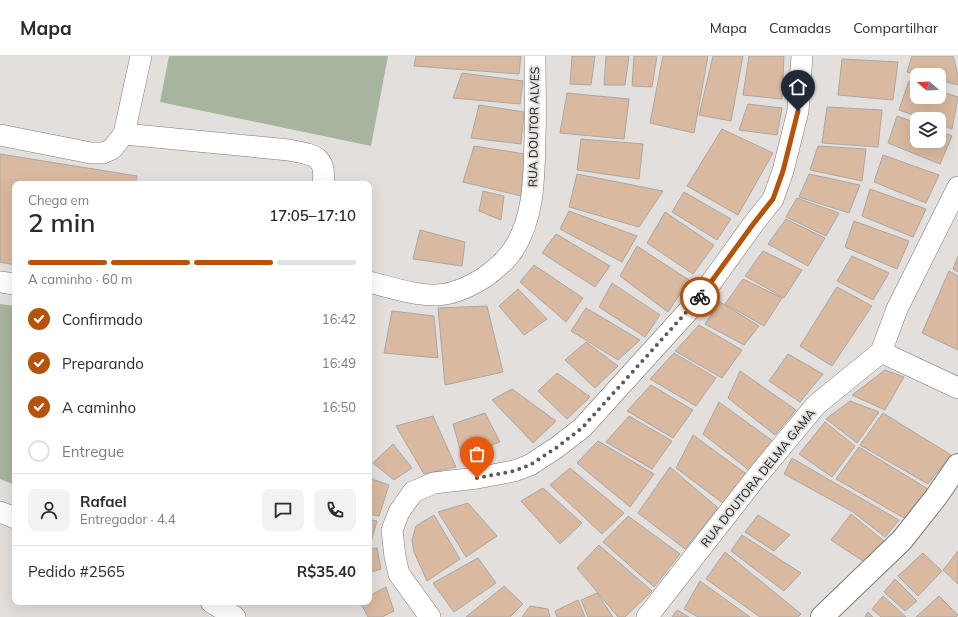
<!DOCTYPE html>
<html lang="pt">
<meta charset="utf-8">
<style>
body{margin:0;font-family:Mulish,sans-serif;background:#f2f2f3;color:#2b2b33;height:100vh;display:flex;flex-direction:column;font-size:15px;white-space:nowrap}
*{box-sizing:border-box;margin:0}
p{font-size:13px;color:#7c7c81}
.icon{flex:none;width:22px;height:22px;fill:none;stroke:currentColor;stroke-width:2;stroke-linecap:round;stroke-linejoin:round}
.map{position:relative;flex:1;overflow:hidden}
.details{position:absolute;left:12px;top:125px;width:360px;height:424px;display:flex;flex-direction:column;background:#fff;border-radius:8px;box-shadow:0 4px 16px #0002}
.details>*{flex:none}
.needle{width:26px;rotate:289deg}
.buttons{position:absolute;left:910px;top:12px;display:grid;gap:8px}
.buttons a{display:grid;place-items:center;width:36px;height:36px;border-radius:8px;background:#fff;box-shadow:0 4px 16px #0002;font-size:20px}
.pin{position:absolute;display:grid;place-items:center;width:34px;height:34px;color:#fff;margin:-41px -17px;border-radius:50% 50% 50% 0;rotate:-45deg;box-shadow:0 0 4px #0007}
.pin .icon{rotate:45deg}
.courier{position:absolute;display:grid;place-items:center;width:40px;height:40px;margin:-20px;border:3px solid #b45309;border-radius:50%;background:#fff;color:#222;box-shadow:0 1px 5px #0007}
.head em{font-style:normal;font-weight:600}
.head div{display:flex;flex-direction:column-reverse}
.head{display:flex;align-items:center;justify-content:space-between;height:68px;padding:0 16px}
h1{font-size:26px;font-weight:600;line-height:30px}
.bar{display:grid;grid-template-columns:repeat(4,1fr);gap:6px 4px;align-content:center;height:48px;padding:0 16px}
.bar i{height:5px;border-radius:3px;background:#e1e1e2}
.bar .active{background:#b45309}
.bar p{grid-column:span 4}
.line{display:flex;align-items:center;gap:10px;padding:0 16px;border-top:1px solid #e1e1e2}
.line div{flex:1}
.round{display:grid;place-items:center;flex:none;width:42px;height:42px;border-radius:8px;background:#f2f2f3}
ol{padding:0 16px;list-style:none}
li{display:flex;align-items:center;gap:12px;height:44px}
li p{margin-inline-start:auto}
li .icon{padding:4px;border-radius:50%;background:#b45309;color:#fff;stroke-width:4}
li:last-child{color:#7c7c81}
li i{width:22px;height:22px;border:2px solid #e1e1e2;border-radius:50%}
header{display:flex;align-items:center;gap:24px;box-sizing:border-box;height:56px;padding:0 20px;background:#fff;border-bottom:1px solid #e1e1e2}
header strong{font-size:19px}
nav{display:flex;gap:22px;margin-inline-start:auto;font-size:14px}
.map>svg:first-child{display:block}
</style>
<header>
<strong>Mapa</strong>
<nav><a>Mapa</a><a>Camadas</a><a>Compartilhar</a></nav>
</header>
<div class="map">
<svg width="958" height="561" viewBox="0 0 958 561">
<rect width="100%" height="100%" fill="#e3dfdc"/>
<path fill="#a7b59f" d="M169,0H388L371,90L160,46Z
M0,248L15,250V429L0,423Z"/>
<path fill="#d9b99f" stroke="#aba7a4" d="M416,0H521L519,18L414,10Z
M572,0H595L591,29L570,28Z
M606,0H629L625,29H604Z
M634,0H657L652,31L632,30Z
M663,0H708L694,77L650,67Z
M713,0H743L731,65L699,59Z
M749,0H784L782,43L743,39Z
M912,0H953L958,19V29L939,24V19H919L907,16Z
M842,3L898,6L893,44L838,39Z
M462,17L523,25L520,48L453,42Z
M909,25L917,27V41H939V35L958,41L952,73L939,68V63H925L899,54Z
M567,37L629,43L624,83L560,77Z
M748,48L782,52L777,79L739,74Z
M479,49L524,56L521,88L471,82Z
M827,51L882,54L878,91L822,87Z
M897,60L917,67V85H939V75L952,80L940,108L888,87Z
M722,73L773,97L738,159L687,130Z
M581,83L643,88L639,123L577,114Z
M474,90L525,98L521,140L463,126Z
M818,90L866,93L862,125L810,114Z
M0,98L137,120L135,128H15V209L0,206Z
M883,99L939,119L926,147L874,126Z
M577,118L663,135L639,171L569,151Z
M809,118L860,129L849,157L799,141Z
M870,133L926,153L913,181L862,160Z
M483,135L504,140L501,164L479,155Z
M684,136L731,163L717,184L672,156Z
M797,142L839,157L826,180L786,161Z
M569,155L637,180L622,206L560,173Z
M665,156L714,189L693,218L647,187Z
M786,163L825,182L808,210L768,188Z
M854,165L909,185L897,213L845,191Z
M420,174L465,186L462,210L413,203Z
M556,178L610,210L595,231L542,197Z
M637,190L689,224L668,256L620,220Z
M763,195L802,214L784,242L745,220Z
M852,200L889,217L873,244L837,225Z
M958,200V216L953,213Z
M534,209L583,242L566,266L520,226Z
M949,215L958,220V294L922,277Z
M743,223L782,242L764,270L725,248Z
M612,227L660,259L645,281L599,251Z
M837,231L872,250L832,310L800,290Z
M518,233L547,263L524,279L499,250Z
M720,246L759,270L744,289L705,268Z
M487,250L503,316L445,329L438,252Z
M586,252L640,284L618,304L571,275Z
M392,255L434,260L438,302L384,297Z
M699,269L742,294L722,322L675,295Z
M586,286L618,310L595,332L565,304Z
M674,297L716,322L696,350L650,323Z
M788,298L823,318L800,346L769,325Z
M885,314L904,321L885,354L852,339Z
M740,315L796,354L775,379L728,342Z
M557,317L590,341L567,363L538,335Z
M651,329L693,354L673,382L627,355Z
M512,333L556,365L533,387L492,344Z
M850,345L879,356L857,387L826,363Z
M719,346L774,386L750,415L703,378Z
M485,357L500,386L462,400L453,368Z
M883,357L951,399L928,428L860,389Z
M433,360L456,411L424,418L396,370Z
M629,360L672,385L652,413L606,386Z
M825,366L855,390L832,421L799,398Z
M693,379L748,419L724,448L676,412Z
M598,385L654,418L630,451L577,407Z
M393,388L412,412L394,424L373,407Z
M859,391L928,433L904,462L836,423Z
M792,402L833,426L899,464L885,481L853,456L784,418Z
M670,411L718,452L685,493L638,457Z
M570,412L624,457L602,478L550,429Z
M369,422L389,429L379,460L369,458Z
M543,432L582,467L560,488L521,445Z
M468,447L497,480L466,501L438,456Z
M851,458L884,485L866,507L831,484Z
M434,459L460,503L427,525L414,496L412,484L416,470Z
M758,459L790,479L774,495L745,476Z
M628,460L680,498L654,531L603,486Z
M369,463L377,465L371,486H369Z
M742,479L801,517L784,535L731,495Z
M599,489L652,535L625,561H618L577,512Z
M377,492L381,513L369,517V493Z
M958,495V528L943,514Z
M725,496L801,558L798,561H760L706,523Z
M923,497L942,515L918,540L898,520Z
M478,502L496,527L454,556L433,527Z
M895,523L917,545L905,555L884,536Z
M700,525L750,561H698L684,553Z
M504,530L523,548L510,561H466Z
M386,531L394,555L382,561H368L360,546H369V540Z
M597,537L613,561H588L581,544Z
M883,540L906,561H881L872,553Z
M939,540L958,559L956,561H916Z
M578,544L585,561H557L555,555Z
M530,550L548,553L550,561H522Z
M677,554L689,561H672Z
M868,556L873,561H865Z"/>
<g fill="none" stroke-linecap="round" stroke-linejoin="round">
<defs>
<path id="minor" d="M124,78L289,94C312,99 327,98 323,128
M0,79L91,97H103L112,93L124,78L141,0
M0,226L15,228
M369,226C390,231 416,240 437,239C455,238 471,230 485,221C496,213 506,205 513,194C535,161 534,119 535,82C536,55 535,27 535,0
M881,296L958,332
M0,456L15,462
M211,546L235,561
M430,561L399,518L395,501L392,474L399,456L413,436L434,427L477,422L514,415L530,409L556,392L582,372L700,242L754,167L773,143L783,115L798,55L802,0
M647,561L758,419L816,349L881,296L897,253L958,131"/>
<path id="tertiary" d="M822,561L902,484L936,441L958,409"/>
</defs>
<use href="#minor" stroke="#7d7976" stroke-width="22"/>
<use href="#tertiary" stroke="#7d7976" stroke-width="24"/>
<use href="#minor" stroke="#fff" stroke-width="21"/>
<use href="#tertiary" stroke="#fff" stroke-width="22"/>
</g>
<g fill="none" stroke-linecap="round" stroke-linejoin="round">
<path stroke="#5e5b59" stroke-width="4" stroke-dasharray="0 7.2" d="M477,422L514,415L530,409L556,392L582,372L700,241"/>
<path stroke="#b45309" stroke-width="5" d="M700,241L754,167L773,143L783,115L798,55"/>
</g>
<g text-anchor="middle" stroke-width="4" stroke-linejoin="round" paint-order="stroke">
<g font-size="12" fill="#161413" stroke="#e3dfdc">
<text transform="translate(534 71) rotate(-89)" y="4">RUA DOUTOR ALVES</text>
<text transform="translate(758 422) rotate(-51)" y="4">RUA DOUTORA DELMA GAMA</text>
</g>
</g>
</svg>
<div class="buttons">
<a><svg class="needle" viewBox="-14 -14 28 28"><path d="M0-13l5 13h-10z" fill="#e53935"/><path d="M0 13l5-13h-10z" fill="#7c7c81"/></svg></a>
<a><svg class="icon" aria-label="layers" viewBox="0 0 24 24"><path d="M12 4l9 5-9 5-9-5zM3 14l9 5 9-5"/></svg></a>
</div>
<div class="pin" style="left:477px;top:422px;background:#ea580c"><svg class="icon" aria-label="bag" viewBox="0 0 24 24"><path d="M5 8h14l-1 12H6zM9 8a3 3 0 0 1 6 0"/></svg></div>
<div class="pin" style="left:798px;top:55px;background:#1f2937"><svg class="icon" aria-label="home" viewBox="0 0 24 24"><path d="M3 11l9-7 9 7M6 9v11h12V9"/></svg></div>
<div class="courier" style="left:700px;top:241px"><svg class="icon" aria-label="bike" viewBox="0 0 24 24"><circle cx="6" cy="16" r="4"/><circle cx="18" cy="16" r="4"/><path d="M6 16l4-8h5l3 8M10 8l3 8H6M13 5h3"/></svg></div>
<section class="details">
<div class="head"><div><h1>2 min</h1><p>Chega em</p></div><em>17:05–17:10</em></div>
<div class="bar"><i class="active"></i><i class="active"></i><i class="active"></i><i></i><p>A caminho · 60 m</p></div>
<ol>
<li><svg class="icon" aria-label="check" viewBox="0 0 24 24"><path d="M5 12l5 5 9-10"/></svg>Confirmado<p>16:42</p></li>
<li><svg class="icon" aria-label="check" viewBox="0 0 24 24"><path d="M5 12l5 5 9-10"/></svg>Preparando<p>16:49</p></li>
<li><svg class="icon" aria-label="check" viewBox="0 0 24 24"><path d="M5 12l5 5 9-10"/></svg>A caminho<p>16:50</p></li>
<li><i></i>Entregue</li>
</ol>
<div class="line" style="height:72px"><a class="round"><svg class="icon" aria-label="person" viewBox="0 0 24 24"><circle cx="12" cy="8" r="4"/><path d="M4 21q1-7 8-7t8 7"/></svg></a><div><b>Rafael</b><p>Entregador · 4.4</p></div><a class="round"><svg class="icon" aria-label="chat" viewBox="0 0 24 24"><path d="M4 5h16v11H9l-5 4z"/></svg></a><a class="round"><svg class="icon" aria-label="phone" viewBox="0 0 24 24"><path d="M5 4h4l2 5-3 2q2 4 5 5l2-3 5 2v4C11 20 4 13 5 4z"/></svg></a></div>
<div class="line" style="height:52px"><div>Pedido #2565</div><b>R$35.40</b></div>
</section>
</div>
